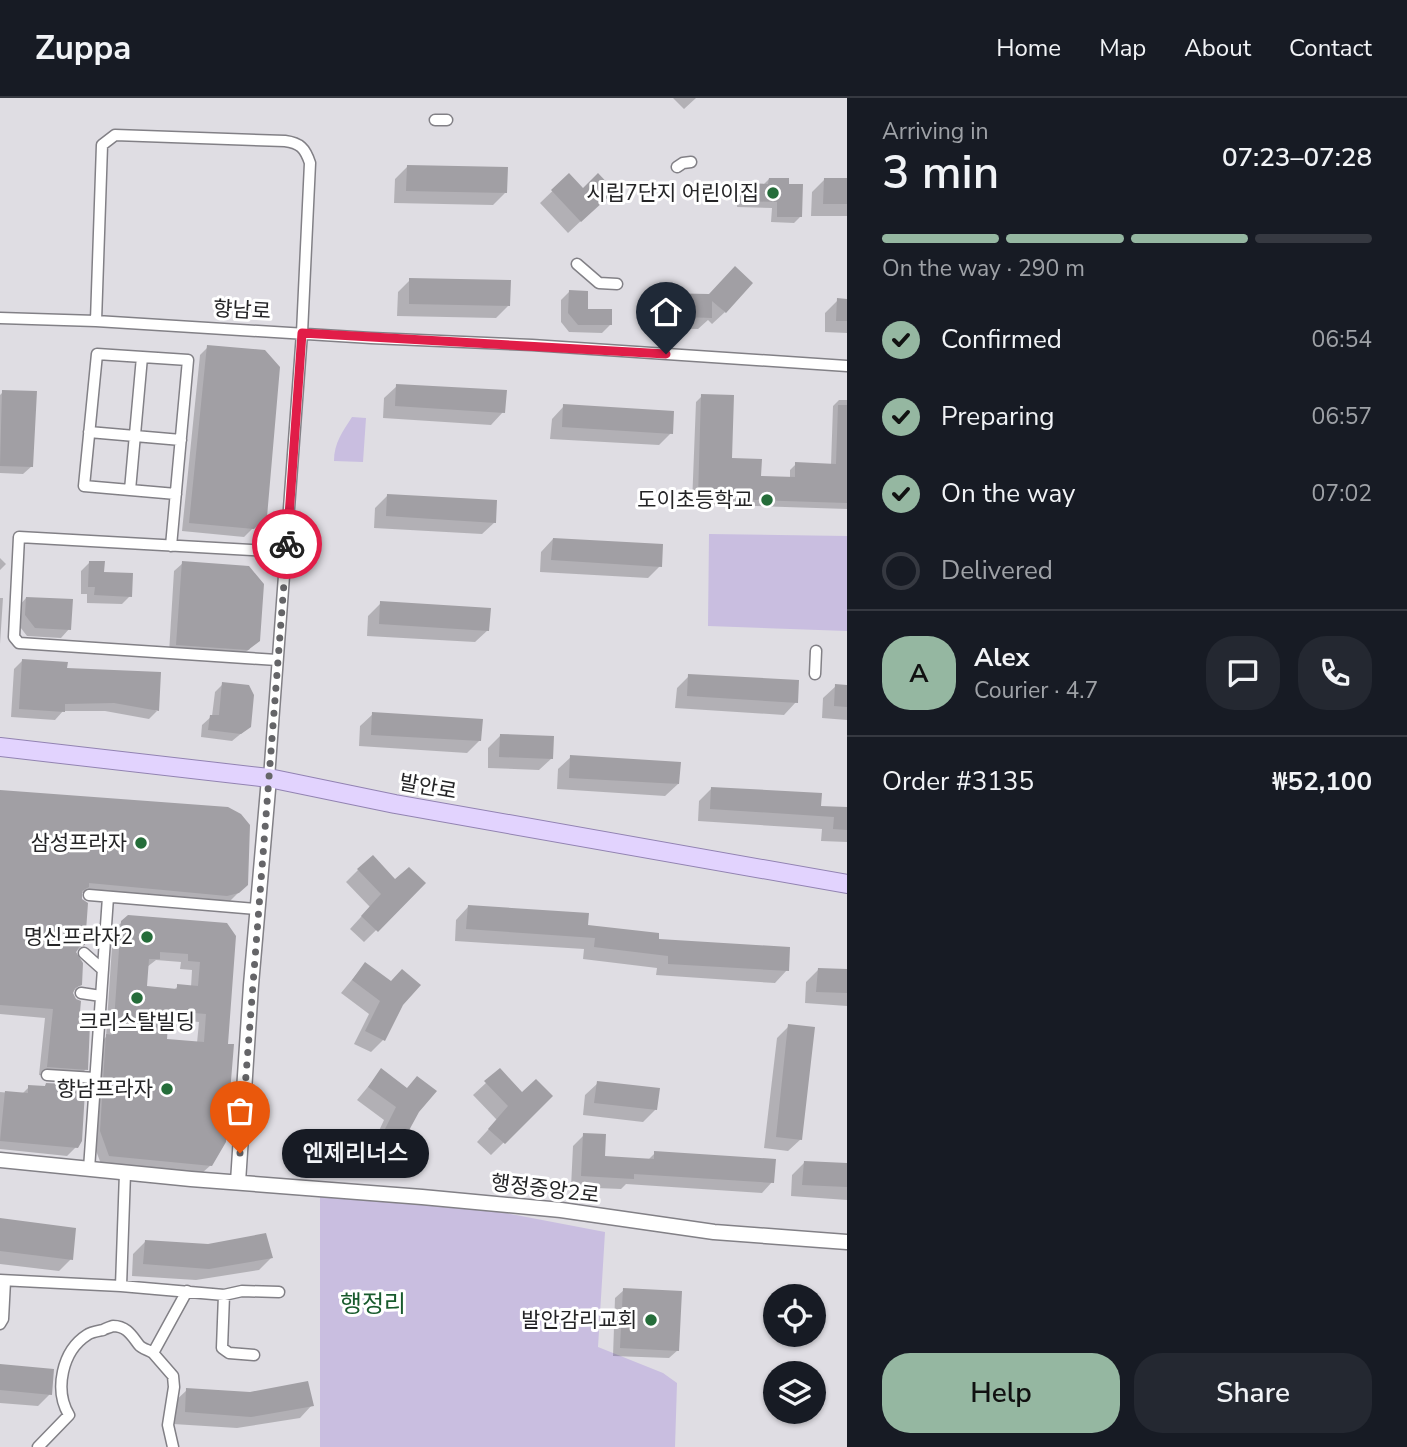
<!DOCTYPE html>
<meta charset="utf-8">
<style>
body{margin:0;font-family:"Nunito Sans","Noto Sans KR",sans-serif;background:#242831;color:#f1f3f6;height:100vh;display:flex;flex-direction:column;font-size:26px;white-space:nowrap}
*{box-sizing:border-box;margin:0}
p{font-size:23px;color:#9ea1a6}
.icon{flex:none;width:38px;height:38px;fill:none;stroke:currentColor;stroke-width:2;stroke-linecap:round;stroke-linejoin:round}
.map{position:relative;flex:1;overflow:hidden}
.drawer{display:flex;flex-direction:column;background:#171b24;width:560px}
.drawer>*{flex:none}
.tools{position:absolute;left:763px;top:1186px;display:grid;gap:14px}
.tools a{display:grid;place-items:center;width:63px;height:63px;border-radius:50%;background:#171b24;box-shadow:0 2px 5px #0004;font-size:35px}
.pin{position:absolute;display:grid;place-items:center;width:60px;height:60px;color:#fff;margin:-72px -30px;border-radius:50% 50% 50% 0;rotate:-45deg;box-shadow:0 0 7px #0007}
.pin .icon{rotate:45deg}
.courier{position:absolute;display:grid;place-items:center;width:70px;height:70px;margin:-35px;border:5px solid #e11d48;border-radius:50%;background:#fff;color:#222;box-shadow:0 2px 9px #0007}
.bubble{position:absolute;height:49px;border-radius:24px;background:#171b24;box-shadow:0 2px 5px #0004;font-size:23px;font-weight:600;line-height:49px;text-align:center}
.head em{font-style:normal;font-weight:600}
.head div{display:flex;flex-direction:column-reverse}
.head{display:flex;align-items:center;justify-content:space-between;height:119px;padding:0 35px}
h1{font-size:46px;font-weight:600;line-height:52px}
.bar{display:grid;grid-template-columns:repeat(4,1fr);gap:10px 7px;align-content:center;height:84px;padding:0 35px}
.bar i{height:9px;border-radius:5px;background:#363941}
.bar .active{background:#95b7a1}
.bar p{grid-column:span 4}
.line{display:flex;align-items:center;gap:18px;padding:0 35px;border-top:2px solid #363941}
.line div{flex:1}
.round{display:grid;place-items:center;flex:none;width:74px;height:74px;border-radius:28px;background:#242831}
ol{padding:0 35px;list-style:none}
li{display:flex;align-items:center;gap:21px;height:77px}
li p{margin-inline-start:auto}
li .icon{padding:7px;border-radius:50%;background:#95b7a1;color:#111;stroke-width:4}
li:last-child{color:#9ea1a6}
li i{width:38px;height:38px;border:4px solid #363941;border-radius:50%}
.action{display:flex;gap:14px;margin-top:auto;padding:14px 35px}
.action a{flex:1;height:80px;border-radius:28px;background:#95b7a1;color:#111;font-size:28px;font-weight:600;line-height:80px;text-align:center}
.action a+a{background:#242831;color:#f1f3f6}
header{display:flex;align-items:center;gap:42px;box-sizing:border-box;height:98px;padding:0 35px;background:#171b24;border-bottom:2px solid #363941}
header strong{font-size:33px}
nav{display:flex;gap:38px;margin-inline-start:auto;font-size:24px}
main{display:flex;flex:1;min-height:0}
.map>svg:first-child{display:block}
</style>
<header>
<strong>Zuppa</strong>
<nav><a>Home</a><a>Map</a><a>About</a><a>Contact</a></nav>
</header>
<main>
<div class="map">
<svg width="847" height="1349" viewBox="0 0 847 1349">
<rect width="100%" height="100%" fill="#dfdde3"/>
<path fill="#c9bee0" d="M352,319L366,320L363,364L334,363C334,345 343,333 352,319Z
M709,436L847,438V533L708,528Z
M320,1091L422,1099L605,1134L598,1249L663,1275L677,1285L675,1349H320Z"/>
<path fill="#0003" fill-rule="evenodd" d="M673,0H696L684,11Z
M407,69L505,95L493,107L394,105L395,81Z
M569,77L583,92L600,105L568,135L540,105Z
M769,81L787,87L800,119L794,125L771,124L772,110L737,109L738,92L744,86L763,87Z
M825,81L847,82V118H811L812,94Z
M410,182L508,208L496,220L397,218L398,194Z
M569,194L586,212L610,227L602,235L569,234L561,224V202Z
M657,197L709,198L725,214L712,226L708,222L698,231L644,230V209Z
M838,202L847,203V235L825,234V215Z
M208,249L256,427L244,439L182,433L200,257Z
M397,288L503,314L491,327L383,320L384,300Z
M3,294L32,368L23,376L0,375V297Z
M702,298L730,362L759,380L790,381V372L796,366L831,367L833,308L839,302H847V411L692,406L696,304Z
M564,308L671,335L659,347L550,341L552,321Z
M388,397L495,424L482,436L374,430L375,410Z
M553,441L660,468L648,480L540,474L541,454Z
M0,460L6,466L0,472Z
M90,464L130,498L122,506L87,505V496H81V473Z
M183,465L250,551L238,559L169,555L174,473Z
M0,500H3L0,546Z
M26,500L69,531L61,540L27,538L17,525L18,509Z
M381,505L488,532L475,544L367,538L368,518Z
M22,563L66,571L157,613L149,621L105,613H63L55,622L11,619L14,571Z
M689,578L796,604L784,617L675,610L677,590Z
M223,586L249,629L232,643L201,639L202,627L212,618L215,594Z
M836,588H847V622L822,620L823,600Z
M373,616L480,642L467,655L359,648L360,628Z
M501,637L552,660L539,672L488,670V650Z
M571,659L678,686L665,698L557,691L558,671Z
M712,690L819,709L847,711V744L821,743L822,731L698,723L699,703Z
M0,693L246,787L229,804L217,806L80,795L83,846L75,855L80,886L72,895L86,971L77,980L39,977L45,920L0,916Z
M358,772L395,784L424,785L364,844L350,831L370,809L346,784Z
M468,809L586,828L787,872L775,885L656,877L657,870L583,861L584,851L455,843L456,822Z
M122,824L226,826V947L211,1067L202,1075L101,1066L92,1042L99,946L106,939L113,833ZM156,862L181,864L180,871L192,872L191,889L178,888L174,892L145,890L147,869ZM166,921L199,924L197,945L165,942Z
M365,866L402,906L383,942L371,954L354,946L369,916L341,895Z
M819,871L847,873V908L805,905L806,884Z
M789,928L801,1041L788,1053L764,1050L777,940Z
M500,972L522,996L551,998L491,1057L477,1044L497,1022L473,997Z
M381,973L417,1013L399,1048L387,1060L370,1052L384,1022L357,1002Z
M598,985L656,1011L643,1024L583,1017L585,997Z
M46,987L76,1049L67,1058L0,1051V994L22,996L29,989L43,990Z
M584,1037L603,1060L648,1062L655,1055L772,1084L762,1095L626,1086L621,1091L571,1089L573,1048Z
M805,1064L847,1067V1102L791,1098L792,1077Z
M0,1122L71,1161L59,1173L0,1166Z
M145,1144L271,1160L259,1172L196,1182L132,1178L133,1156Z
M624,1192L678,1252L669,1260L613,1258L615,1200Z
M0,1268L50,1296L38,1308L0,1305Z
M187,1292L312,1307L300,1320L237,1330L173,1326L174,1304Z"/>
<path fill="#a19fa4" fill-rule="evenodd" d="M407,67L508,69L507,95L406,93Z
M569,75L583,90L598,75L615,93L581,124L551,92Z
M769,80H789V86H803L802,119H777V104L742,103L743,85L768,86Z
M824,80H847V106H823Z
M735,168L753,185L726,215L712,203V220L656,218V195L709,196Z
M409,180L511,182L510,208L409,206Z
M569,192L588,193V211H612V227H578L568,215Z
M837,200L847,201V223H836Z
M207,247L265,252L280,269L267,419L254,431L189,425Z
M396,286L507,292L505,315L395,308Z
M2,292L37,293L33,369L0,368Z
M701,296L734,297L732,360L762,361L761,378L795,379V364L836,366L838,307H847V405L698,400Z
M563,306L674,313L673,336L562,329Z
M387,396L497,402L496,425L386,418Z
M553,440L663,446L662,469L551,462Z
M89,463H105L104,474L133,475L132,499L94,497L95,489H88Z
M182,463L249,468L264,486L260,543L248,552L176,547Z
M26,499L73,501L71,532L35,530L25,517Z
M380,503L491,510L489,533L379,526Z
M22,561L68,564L67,570L161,574L159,613L114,605L65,606V614L19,611Z
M688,576L799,582L798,605L687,598Z
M222,584L249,587L254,597L251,629L241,636L208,632L210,617H219Z
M835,586L847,587V609L834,608Z
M372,614L483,621L481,643L371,637Z
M500,636L554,638L553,661L499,659Z
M570,657L681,664L679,686L569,680Z
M711,689L822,695L821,708L847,709V732L833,731L834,719L710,711Z
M0,692L228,709L241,716L250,727L248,787L239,795L227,798L89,785V789L82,793V801L88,805L85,847L79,849L76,854L83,865L82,887L75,890L73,895L76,901L81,903L79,925L90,926L88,972L47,969L53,911L0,907Z
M373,757L395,781L409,769L426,785L378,834L361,818L381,796L357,771Z
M468,807L589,815L588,827L659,835V841L790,849L789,873L668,866V858L594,849L595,840L466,831Z
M128,817L227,825L236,838L228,946H234L226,1044L212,1068L109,1058L100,1033L106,936L113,937L121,823ZM160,854L188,856V863L200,864L198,888L177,886V891L147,888L149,861H160ZM169,913L206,916L204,944L167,941Z
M365,864L391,883L402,871L421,887L403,907L385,943L365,933L380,903L352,882Z
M818,870L847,871V895L816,894Z
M788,926L815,929L802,1042L776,1039Z
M381,970L407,990L417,978L437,993L419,1014L400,1049L381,1039L396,1009L368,989Z
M500,970L522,994L536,981L553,998L505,1046L488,1031L508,1008L484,983Z
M597,983L660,990L657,1012L594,1005Z
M46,985L87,987L86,997L85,993L82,1043L78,1050L0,1043L5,993L28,995V987L45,988Z
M583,1035L606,1036L605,1058L654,1061V1053L776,1061L774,1085L634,1076V1081L581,1078Z
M804,1063L847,1065V1089L802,1087Z
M0,1120L76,1130L73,1162L0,1153Z
M266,1135L273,1160L209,1171L143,1166L145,1142L208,1146Z
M623,1190L682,1193L679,1253L620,1250Z
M0,1266L54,1271L52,1297L0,1292Z
M308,1283L314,1308L251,1319L185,1314L186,1290L250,1294Z"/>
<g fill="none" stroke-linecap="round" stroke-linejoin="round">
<defs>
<path id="minor" d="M435,22H447
M677,69L683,65L691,64
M577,166L599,185L617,186
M0,220L96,223L371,240L532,247L847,268
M96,223L102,47L115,37L285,43C300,45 305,50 310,65L302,235L269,680
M89,334L181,342
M130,392L142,259
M171,448C177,386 182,324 188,262L97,256L84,388L176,396
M277,562L19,545L14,539L19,439L286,454
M815,576L816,553
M89,797L257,811
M84,855L103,872
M81,895L101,898
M47,977L95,980
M89,1071L108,799
M0,1182L121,1188L125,1075
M121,1188L224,1197L242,1193L279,1194
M224,1197L222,1250L229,1255L254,1257
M0,1226L3,1221L5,1183
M38,1349L69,1317C54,1292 62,1253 87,1237C91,1234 98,1233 103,1232C104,1231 113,1228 113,1228C127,1228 132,1238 139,1247C142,1251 149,1252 153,1255
M173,1349L168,1327L174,1289L173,1278L153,1255L187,1193"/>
<path id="tertiary" d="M0,1062L191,1081L422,1099L561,1112L714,1134L847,1144
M238,1084L251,887L269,680"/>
<path id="primary" d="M0,649L269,680L395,706L847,786"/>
</defs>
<use href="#minor" stroke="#828086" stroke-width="13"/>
<use href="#tertiary" stroke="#828086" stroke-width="17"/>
<use href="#primary" stroke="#9283b2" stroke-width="20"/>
<use href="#minor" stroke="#fff" stroke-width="10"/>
<use href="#tertiary" stroke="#fff" stroke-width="14"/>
<use href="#primary" stroke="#e2d3fe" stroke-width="18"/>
</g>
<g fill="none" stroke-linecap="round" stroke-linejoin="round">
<path stroke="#656568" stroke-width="7" stroke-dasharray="0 12.6" d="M240,1055L287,446"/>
<path stroke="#e11d48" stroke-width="9" d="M287,446L302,235L666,256"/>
</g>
<g fill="#256d3a" stroke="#fff" stroke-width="2.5">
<circle cx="773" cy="95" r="7"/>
<circle cx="767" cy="402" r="7"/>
<circle cx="141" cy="745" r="7"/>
<circle cx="147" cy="839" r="7"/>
<circle cx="137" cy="900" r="7"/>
<circle cx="167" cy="991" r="7"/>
<circle cx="651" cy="1222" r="7"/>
</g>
<g text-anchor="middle" stroke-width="6" stroke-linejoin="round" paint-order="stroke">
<g font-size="21" fill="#242426" stroke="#fff" text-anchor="end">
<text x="759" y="102">시립7단지 어린이집</text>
<text x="753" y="409">도이초등학교</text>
<text x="127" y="752">삼성프라자</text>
<text x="133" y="846">명신프라자2</text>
<text x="137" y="931" text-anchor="middle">크리스탈빌딩</text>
<text x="153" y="998">향남프라자</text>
<text x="637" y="1229">발안감리교회</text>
</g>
<g font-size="21" fill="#242426" stroke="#fff">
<text transform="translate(242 212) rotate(3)" y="7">향남로</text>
<text transform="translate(428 689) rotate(10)" y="7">발안로</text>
<text transform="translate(545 1091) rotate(7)" y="7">행정중앙2로</text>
</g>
<g font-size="24" fill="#185b2d" stroke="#fff">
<text x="373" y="1214">행정리</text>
</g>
</g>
</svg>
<div class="tools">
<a><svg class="icon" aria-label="locate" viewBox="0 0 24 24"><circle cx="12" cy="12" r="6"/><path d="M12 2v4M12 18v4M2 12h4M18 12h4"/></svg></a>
<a><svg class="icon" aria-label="layers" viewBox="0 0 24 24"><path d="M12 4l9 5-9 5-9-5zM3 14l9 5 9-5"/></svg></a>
</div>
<div class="pin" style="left:240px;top:1055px;background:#ea580c"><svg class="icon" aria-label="bag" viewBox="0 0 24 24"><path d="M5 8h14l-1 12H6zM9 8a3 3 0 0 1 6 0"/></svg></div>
<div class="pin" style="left:666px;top:256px;background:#1f2937"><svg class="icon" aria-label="home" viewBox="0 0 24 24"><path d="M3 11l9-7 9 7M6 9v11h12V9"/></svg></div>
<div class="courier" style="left:287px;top:446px"><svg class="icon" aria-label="bike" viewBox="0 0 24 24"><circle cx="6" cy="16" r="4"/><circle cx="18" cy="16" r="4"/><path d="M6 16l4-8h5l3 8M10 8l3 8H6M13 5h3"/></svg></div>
<div class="bubble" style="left:282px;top:1031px;width:147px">엔제리너스</div>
</div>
<section class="drawer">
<div class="head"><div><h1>3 min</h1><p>Arriving in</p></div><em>07:23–07:28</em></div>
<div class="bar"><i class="active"></i><i class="active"></i><i class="active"></i><i></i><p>On the way · 290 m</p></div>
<ol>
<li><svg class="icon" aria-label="check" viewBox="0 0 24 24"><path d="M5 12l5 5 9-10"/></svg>Confirmed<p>06:54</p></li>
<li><svg class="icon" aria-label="check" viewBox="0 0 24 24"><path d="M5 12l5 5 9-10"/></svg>Preparing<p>06:57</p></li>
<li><svg class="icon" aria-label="check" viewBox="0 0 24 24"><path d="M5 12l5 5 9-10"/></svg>On the way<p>07:02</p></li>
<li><i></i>Delivered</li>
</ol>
<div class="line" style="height:126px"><b class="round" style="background:#95b7a1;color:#111">A</b><div><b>Alex</b><p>Courier · 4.7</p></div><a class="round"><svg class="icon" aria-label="chat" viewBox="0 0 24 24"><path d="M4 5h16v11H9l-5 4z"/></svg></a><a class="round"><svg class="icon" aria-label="phone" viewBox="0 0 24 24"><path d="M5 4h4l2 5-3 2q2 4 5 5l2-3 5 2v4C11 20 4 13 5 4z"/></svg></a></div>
<div class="line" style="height:91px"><div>Order #3135</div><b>₩52,100</b></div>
<div class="action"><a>Help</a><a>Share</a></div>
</section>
</main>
